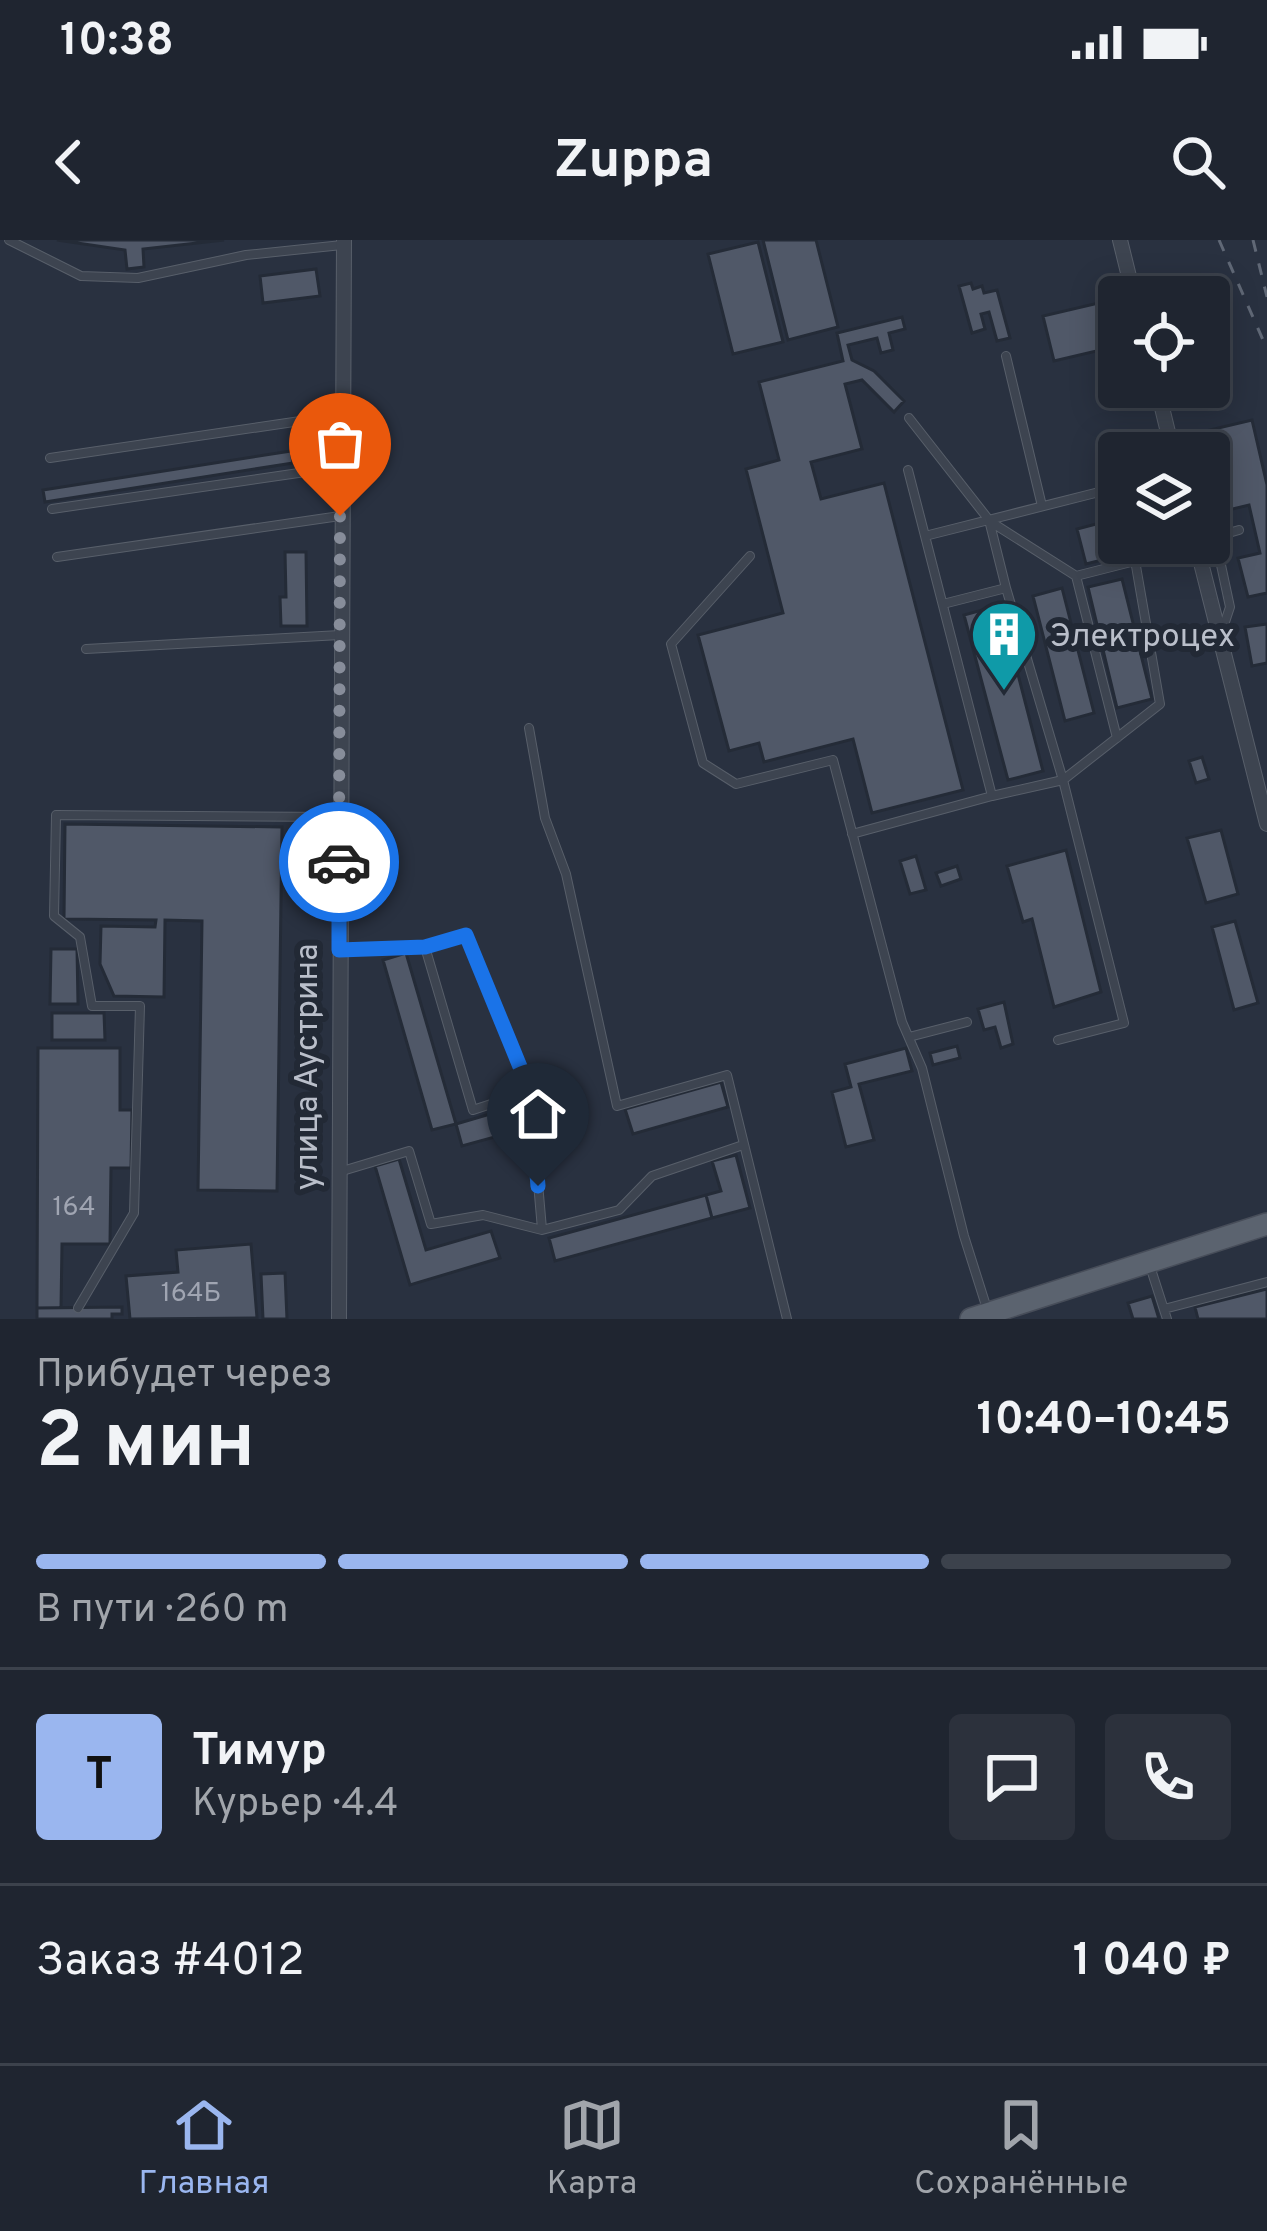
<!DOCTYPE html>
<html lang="ru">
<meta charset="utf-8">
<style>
body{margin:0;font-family:Overpass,sans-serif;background:#2c313c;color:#f1f3f6;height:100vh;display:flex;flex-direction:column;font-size:45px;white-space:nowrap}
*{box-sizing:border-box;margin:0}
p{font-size:39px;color:#a1a5ab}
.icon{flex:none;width:66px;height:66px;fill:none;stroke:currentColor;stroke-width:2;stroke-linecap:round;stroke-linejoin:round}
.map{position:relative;height:1079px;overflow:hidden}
.drawer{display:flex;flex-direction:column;background:#1f2530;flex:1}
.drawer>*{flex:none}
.buttons{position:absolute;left:1098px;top:36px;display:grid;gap:24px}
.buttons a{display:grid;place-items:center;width:132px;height:132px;border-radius:12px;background:#1f2530;box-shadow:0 6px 30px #0003,0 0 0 3px #3c424c;font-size:60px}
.pin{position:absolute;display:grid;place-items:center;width:102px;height:102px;color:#fff;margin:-123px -51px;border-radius:50% 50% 50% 0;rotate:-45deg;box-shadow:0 0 12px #0007}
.pin .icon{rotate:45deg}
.courier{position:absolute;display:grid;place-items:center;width:120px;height:120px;margin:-60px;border:9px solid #1a73e8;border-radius:50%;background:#fff;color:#222;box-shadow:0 3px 15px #0007}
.head em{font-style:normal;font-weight:700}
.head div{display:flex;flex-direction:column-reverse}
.head{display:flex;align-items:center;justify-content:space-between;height:204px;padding:0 36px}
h1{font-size:78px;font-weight:700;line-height:90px}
.bar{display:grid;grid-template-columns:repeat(4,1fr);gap:18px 12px;align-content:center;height:144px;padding:0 36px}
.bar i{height:15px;border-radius:9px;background:#3c424c}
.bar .on{background:#9ab6ef}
.bar p{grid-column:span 4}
.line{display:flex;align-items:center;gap:30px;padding:0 36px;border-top:3px solid #3c424c}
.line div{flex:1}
.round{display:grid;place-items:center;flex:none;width:126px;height:126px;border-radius:12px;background:#2c313c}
.status{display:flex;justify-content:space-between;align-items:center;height:84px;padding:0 60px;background:#1f2530;direction:ltr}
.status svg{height:33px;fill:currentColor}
header{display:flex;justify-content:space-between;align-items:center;height:156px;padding:0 36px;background:#1f2530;font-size:54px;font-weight:700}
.dock{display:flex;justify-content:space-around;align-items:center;height:168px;border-top:3px solid #3c424c;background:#1f2530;font-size:33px;color:#a1a5ab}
.dock a{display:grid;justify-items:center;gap:6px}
.dock .on{color:#9ab6ef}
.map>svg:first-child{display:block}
</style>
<div class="status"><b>10:38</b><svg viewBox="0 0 49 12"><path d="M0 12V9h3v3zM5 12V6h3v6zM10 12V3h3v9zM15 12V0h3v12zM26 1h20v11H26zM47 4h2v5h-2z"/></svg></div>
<header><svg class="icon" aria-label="back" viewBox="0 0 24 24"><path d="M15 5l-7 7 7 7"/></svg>Zuppa<svg class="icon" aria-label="search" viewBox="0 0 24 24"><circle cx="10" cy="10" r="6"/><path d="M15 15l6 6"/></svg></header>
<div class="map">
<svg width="1267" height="1079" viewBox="0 0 1267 1079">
<rect width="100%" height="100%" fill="#293140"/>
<path fill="#505868" stroke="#242b37" stroke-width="3" d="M57,0H224L143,9L144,27L127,29L125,10Z
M763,0H816L838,87L788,100Z
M758,2L783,102L733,114L708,14Z
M316,29L320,56L263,63L260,36Z
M971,43L973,49L982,46L984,53L997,50L1010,98L997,101L989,72L981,74L985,89L972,93L959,46Z
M1107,61L1118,106L1054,121L1043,76Z
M902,77L905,89L889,93L893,110L881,113L877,98L848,105L852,120L874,131L904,161L894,172L862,140L845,144L862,209L811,222L821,259L884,243L963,550L872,573L853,499L764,522L759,503L729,511L698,395L783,373L746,229L779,220L759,142L843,121L837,93Z
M1252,180L1267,245V353L1248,357L1238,318L1260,313L1249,265L1216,273L1209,243V213H1202L1197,193Z
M291,211L293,223L45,262L43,250Z
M1119,278V303H1128L1130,313L1086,324L1077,289Z
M285,312H306L307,386H281L280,357H286Z
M1122,339L1152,459L1117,468L1088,347Z
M1062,348L1094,473L1065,481L1033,356Z
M1000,365L1043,531L1008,540L964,375Z
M1267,384V423L1252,426L1245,387Z
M1202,517L1209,539L1196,543L1189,521Z
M65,584L282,587L277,951L198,950L202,681L165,680L164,757L114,756L100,724L101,686L155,687L156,680L64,679Z
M1221,590L1238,654L1206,663L1187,598Z
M1066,610L1101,752L1054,767L1032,679L1023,682L1007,626Z
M916,616L926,650L910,654L900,621Z
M957,626L961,639L941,646L936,633Z
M1235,681L1258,763L1234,770L1212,687Z
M51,709H77L78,764H50Z
M406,713L456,884L432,890L383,720Z
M1004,762L1013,804L1001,808L995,787L984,790L978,769Z
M52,773H104L105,800H52Z
M957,806L960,818L933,825L930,813Z
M38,808H120V870H132L131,928H111L110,1004H62L61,1068H37Z
M906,808L912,831L859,844L874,900L846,907L832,852L851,847L845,824Z
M721,842L728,867L633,894L625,869Z
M514,867L520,890L462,906L456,884Z
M736,915L750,968L712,978L706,955L721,951L712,921Z
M399,919L426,1010L491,991L500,1018L410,1045L375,926Z
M706,955L712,978L555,1021L549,998Z
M251,1004L257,1078L130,1079L126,1036L178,1032L176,1010Z
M285,1033L287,1079H263L261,1034Z
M1267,1049V1079H1198L1195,1067Z
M1152,1056L1159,1079H1133L1128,1063Z
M122,1067V1074H112V1079H37V1068Z"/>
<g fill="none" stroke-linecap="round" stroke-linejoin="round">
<defs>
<path id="lane" d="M9,0L81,36L138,38L246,15L342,5
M1006,116L1042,266
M909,178L989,280L1006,348
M50,218L341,175
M52,269L340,227
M991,282L1076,336
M925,296L1119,247
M750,316L671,404L703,523L736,544L833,520L902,782L922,828L964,996L988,1072
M57,317L340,276
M943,364L1006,348L1063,540L1160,464L1132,303
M1222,391L1230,367L1215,297L1239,290
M86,409L340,395
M529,488L545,578L566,634L617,866L727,835L787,1079
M1117,498L1076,336L1135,321
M992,556L1063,540L1124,783L1058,800
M852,594L992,556L908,230
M425,707L473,870L530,851
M340,710L425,707L466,695L530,851L542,989
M909,797L967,782
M339,932L409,911L431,984L483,975L542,990L619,970L652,936L743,905
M1149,1023L1167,1079
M78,1068L134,973L140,766H92L80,697L54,676L56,575L339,577
M1164,1069L1267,1042"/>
<path id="street" d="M1120,0L1134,57
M1157,147L1173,213
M1196,303L1267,584
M339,1079L344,0"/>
<path id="primary" d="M971,1079L1267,984"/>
</defs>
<use href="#lane" stroke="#585f6a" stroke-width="10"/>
<use href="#street" stroke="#585f6a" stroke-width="16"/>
<use href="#primary" stroke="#474d59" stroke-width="24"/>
<use href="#lane" stroke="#3d4450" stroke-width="8"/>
<use href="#street" stroke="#3d4450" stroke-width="14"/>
<use href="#primary" stroke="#5b636f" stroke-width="21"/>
<path stroke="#606876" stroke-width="3" stroke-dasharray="12 12" stroke-linecap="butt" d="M1219,0L1267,109
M1253,0L1267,57"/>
</g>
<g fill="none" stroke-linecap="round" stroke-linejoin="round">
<path stroke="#878d9a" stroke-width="12" stroke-dasharray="0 21.6" d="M339,622L340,276"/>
<path stroke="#1a73e8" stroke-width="15" d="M339,622V710L425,707L466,695L530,851L538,946"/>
</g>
<defs>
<symbol id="building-pin" viewBox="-11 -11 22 30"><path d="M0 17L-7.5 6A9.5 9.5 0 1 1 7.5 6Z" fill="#0f9aa8" stroke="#222935"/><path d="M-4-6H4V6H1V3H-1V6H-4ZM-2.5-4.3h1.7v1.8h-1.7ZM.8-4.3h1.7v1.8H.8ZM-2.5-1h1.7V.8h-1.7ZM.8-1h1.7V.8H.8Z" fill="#fff"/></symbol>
</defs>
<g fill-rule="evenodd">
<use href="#building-pin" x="966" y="356" width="76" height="104"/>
</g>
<g text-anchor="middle" stroke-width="12" stroke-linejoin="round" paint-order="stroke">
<g font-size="27" fill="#a0a5b2">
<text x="74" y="975">164</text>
<text x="191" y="1061">164Б</text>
</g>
<g font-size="33" fill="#babfca" stroke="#222935" text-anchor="start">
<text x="1050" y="406">Электроцех</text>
</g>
<g font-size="33" fill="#babfca" stroke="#222935">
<text transform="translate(305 827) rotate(-90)" y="12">улица Аустрина</text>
</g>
</g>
</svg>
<div class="buttons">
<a><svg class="icon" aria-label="locate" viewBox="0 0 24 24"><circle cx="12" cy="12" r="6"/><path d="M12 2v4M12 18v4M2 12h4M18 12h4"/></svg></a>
<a><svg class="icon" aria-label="layers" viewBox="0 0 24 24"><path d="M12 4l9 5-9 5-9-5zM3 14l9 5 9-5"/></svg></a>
</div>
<div class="pin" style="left:340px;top:276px;background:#ea580c"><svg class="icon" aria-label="bag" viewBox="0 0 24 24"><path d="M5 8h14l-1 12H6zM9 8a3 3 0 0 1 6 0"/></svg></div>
<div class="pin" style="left:538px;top:946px;background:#1f2937"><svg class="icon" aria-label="home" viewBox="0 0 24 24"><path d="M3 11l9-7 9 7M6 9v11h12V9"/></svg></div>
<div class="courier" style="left:339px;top:622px"><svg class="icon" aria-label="car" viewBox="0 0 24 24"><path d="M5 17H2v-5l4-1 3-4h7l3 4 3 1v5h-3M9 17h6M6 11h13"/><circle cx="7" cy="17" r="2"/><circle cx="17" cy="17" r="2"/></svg></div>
</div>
<section class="drawer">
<div class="head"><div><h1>2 мин</h1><p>Прибудет через</p></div><em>10:40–10:45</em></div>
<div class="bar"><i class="on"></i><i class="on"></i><i class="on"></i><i></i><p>В пути · 260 m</p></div>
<div class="line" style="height:216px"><b class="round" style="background:#9ab6ef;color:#111">Т</b><div><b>Тимур</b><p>Курьер · 4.4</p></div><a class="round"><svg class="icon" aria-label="chat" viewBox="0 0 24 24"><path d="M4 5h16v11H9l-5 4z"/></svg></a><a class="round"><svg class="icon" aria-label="phone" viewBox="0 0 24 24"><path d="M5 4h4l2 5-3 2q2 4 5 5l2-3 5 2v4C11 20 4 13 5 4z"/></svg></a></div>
<div class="line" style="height:156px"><div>Заказ #4012</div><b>1 040 ₽</b></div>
</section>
<nav class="dock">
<a class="on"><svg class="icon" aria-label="home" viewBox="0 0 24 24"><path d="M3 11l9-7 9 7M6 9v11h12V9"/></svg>Главная</a>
<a><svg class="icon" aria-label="map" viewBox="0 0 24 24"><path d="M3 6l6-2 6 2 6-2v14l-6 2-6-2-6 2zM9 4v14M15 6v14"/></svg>Карта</a>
<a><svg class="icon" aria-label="saved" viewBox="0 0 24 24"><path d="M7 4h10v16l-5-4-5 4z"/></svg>Сохранённые</a>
</nav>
